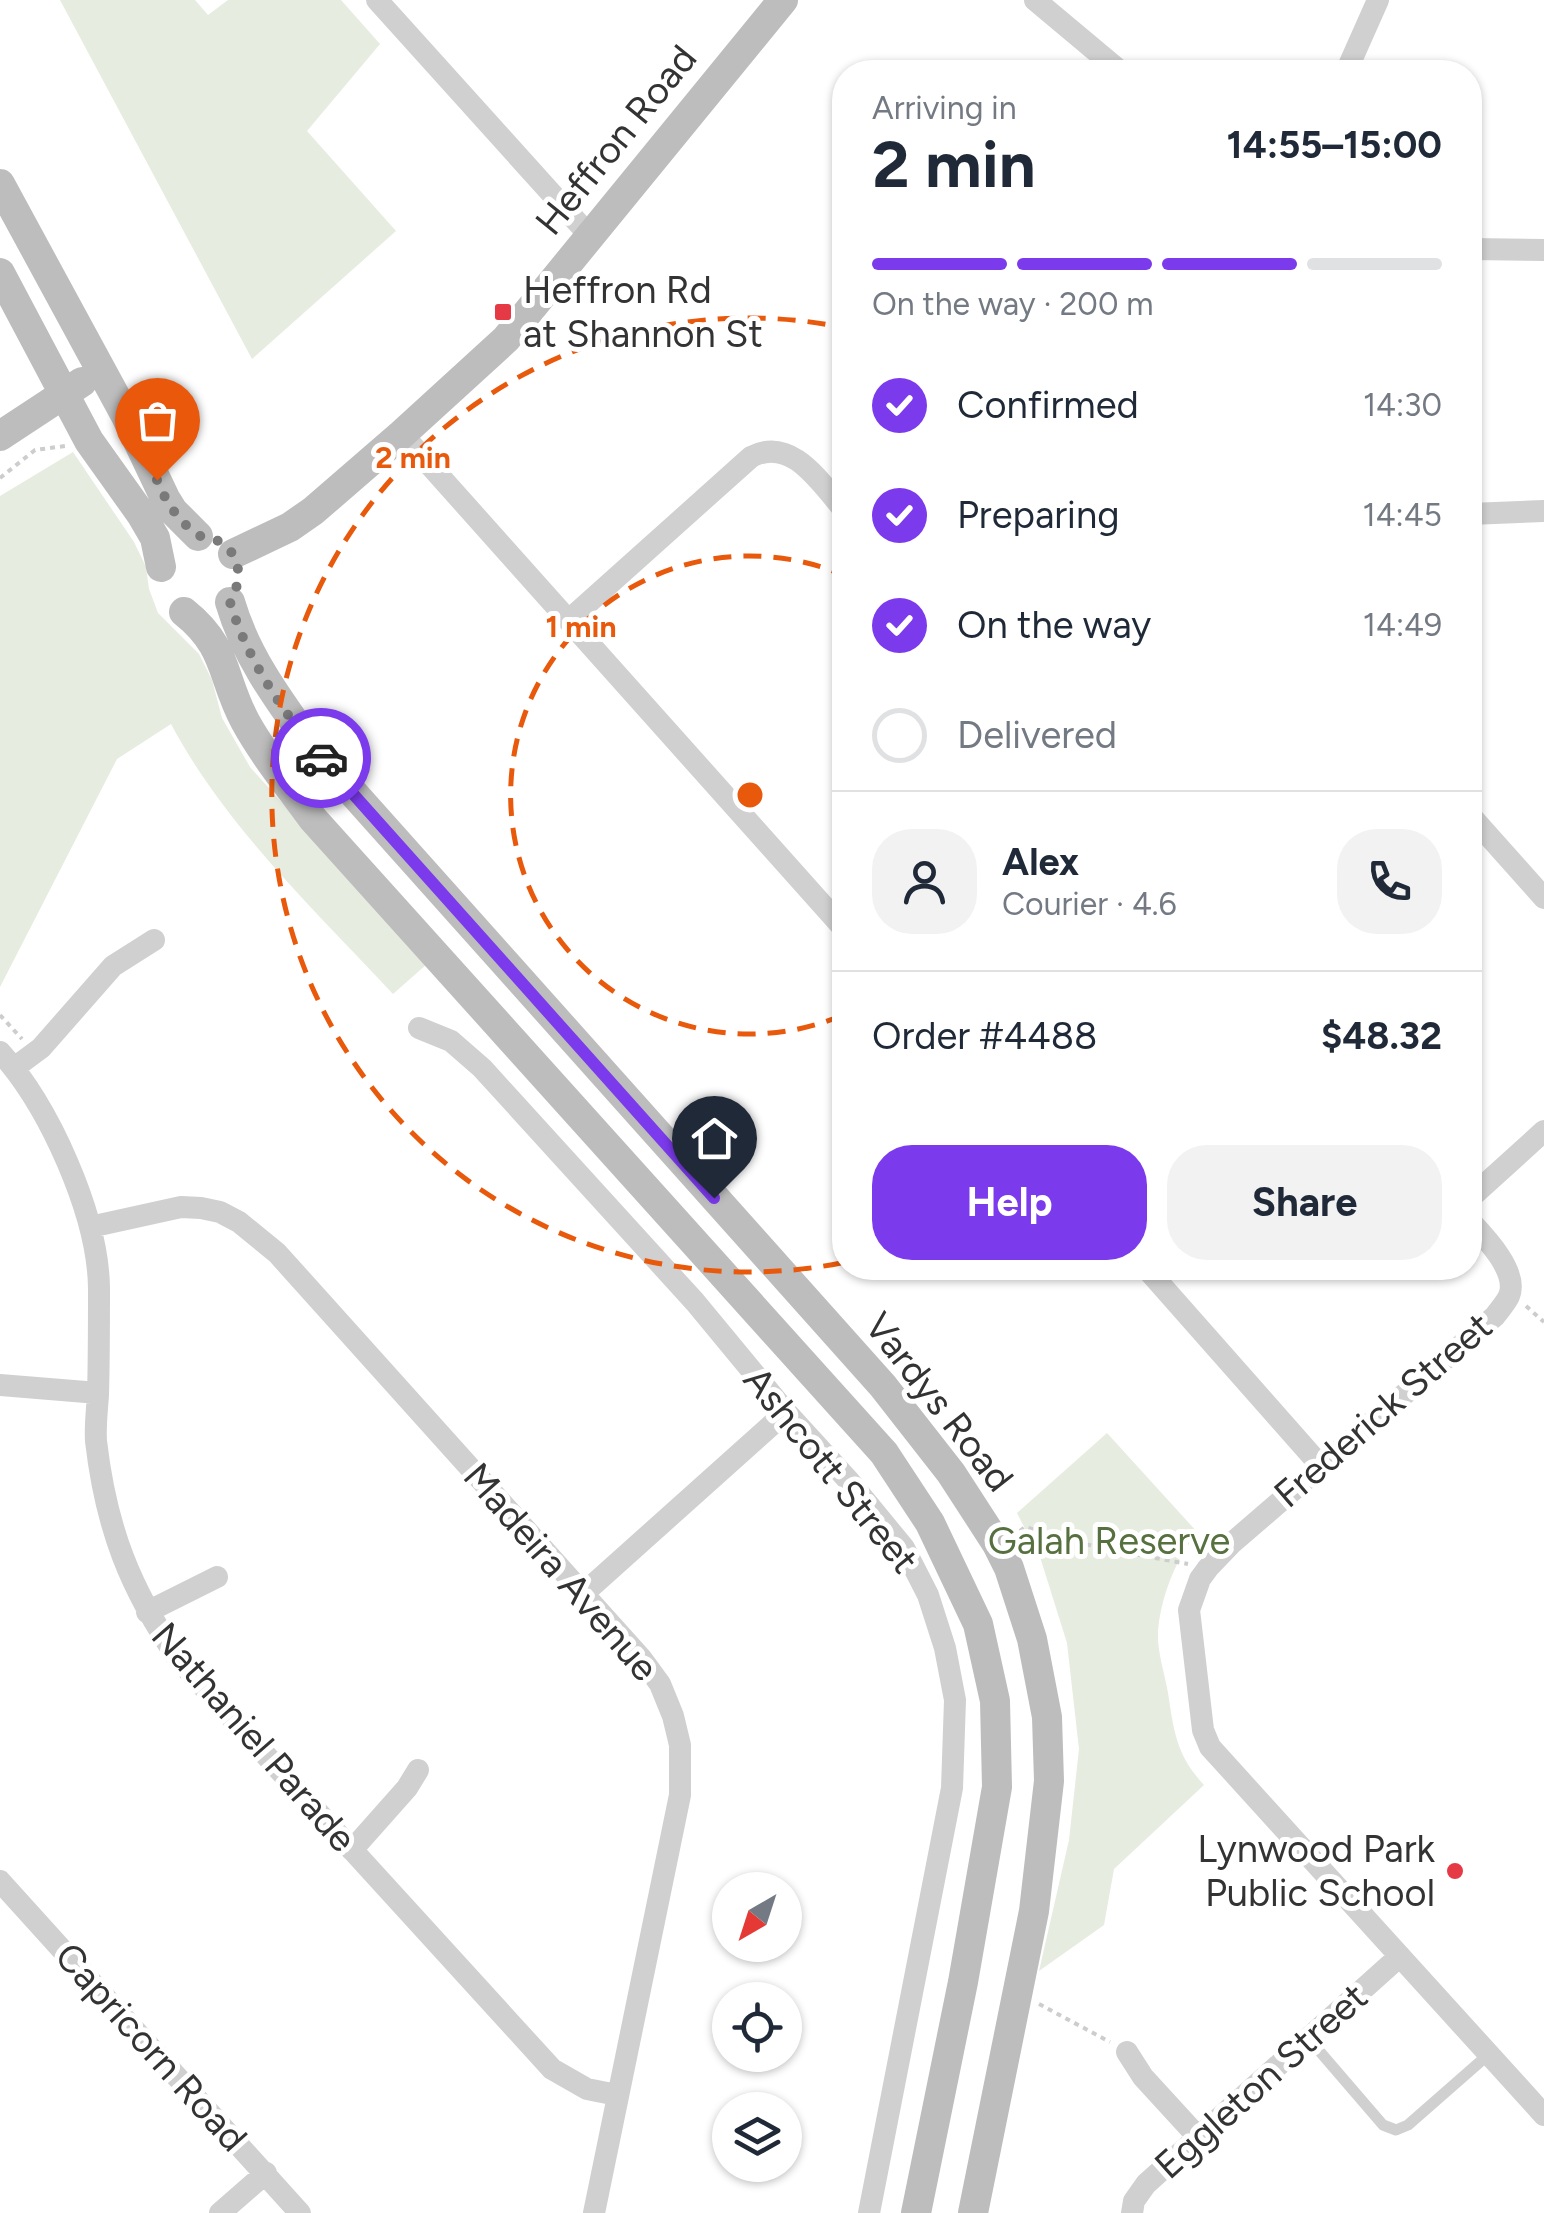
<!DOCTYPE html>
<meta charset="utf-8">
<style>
body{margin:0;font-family:Figtree,sans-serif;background:#f2f2f3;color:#1f2937;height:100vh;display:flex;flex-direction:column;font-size:38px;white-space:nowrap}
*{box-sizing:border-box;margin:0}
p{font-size:32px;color:#747a83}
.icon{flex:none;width:55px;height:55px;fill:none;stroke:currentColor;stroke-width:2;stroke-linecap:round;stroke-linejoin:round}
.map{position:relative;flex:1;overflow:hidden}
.side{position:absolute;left:832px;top:60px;width:650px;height:1220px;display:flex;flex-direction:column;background:#fff;border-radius:40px;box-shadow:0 2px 8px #0004}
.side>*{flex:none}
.needle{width:65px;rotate:219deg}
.controls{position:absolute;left:712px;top:1872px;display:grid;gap:20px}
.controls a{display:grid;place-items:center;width:90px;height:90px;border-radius:50%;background:#fff;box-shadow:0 2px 8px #0004;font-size:50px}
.pin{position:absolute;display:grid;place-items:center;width:85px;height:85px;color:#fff;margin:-102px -42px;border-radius:50% 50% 50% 0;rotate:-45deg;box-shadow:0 0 10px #0007}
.pin .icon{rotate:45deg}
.courier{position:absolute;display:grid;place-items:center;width:100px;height:100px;margin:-50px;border:8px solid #7c3aed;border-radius:50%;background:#fff;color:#222;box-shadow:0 2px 12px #0007}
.headline em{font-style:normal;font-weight:700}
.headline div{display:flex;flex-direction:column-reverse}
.headline{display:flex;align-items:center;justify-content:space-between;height:170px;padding:0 40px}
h1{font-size:65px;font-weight:700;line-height:75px}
.bar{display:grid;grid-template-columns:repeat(4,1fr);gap:15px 10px;align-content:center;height:120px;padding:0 40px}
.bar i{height:12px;border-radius:8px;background:#e0e1e3}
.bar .current{background:#7c3aed}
.bar p{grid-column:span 4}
.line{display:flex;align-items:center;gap:25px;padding:0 40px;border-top:2px solid #e0e1e3}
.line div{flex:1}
.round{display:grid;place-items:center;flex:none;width:105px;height:105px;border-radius:40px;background:#f2f2f3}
ol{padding:0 40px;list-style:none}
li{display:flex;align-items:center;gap:30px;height:110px}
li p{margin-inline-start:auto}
li .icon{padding:10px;border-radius:50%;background:#7c3aed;color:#fff;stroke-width:4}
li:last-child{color:#747a83}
li i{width:55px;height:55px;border:5px solid #e0e1e3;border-radius:50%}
.action{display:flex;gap:20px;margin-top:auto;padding:20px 40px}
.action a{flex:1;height:115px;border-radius:40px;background:#7c3aed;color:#fff;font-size:40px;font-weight:700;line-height:115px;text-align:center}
.action a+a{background:#f2f2f3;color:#1f2937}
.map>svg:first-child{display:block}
</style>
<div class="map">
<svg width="1544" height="2213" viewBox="0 0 1544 2213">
<rect width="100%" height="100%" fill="#fff"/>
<path fill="#e6ecdf" d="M60,0H195L208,15L228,0H341L380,44L307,131L396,231L252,359Z
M73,452L134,542L146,567L149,589L158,613L199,654L212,680L222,718L250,767L427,964L393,994C314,909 226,827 171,724L117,759L0,987V496Z
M1107,1433L1198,1533C1175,1557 1157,1607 1158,1640C1159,1657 1165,1676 1168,1693C1174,1731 1176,1755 1204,1785L1114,1869L1104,1925L1039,1971L1069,1840L1079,1749L1067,1643L1041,1560L1017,1513Z"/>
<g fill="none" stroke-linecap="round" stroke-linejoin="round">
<path stroke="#cdcdcd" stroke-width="4" stroke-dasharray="5 5" stroke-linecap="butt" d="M0,478L35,450L65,446
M0,1015L22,1039
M1526,1306L1544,1322
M1020,1531L1025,1527L1100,1548L1188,1564
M1039,2004L1110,2042"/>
<path stroke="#d0d0d0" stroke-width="11" d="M1309,2039L1383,2125L1396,2130L1408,2125L1489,2054"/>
<path stroke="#d0d0d0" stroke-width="22" d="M377,0L589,235
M1035,0L1121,72
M1346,72L1378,0
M1470,249L1544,250
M402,434L845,930
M1470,514L1544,511
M569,620L751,457C792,435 821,484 845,511
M1470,815L1544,898
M419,1028L451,1041L482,1068L695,1302L786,1412L849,1481L904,1548L928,1595L945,1648L955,1700L952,1788L869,2213
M0,1052C49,1106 98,1214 99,1288C99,1324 99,1360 98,1395C97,1410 95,1426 96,1441C106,1528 130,1589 179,1660L552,2069L587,2089L617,2095
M14,1068L41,1048L113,966L154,940
M1470,1198L1544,1131
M1470,1221C1485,1237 1519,1272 1509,1296C1506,1303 1499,1310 1495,1316L1232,1543L1208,1568L1200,1579L1189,1610L1203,1730L1210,1747L1544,2115
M90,1227L181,1207L201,1208L220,1212L239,1222L277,1253L641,1658L660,1684L673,1716L680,1745V1795L594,2213
M1146,1268L1320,1465
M0,1385L98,1393
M584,1593L786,1412
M147,1612L217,1577
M352,1850L407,1788L418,1770
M0,1881L300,2213
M1127,2052L1143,2077L1198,2137
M220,2213L266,2173
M1132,2213L1134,2201L1146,2184L1400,1956"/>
<path stroke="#bdbdbd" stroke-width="30" d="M0,184L126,416L165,498L173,511L198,536
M0,273L89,441L141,514L155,538L161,567
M0,436L82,382
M233,554L290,527L313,511L402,434L506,339L783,0
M230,602C246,657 280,702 313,748L883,1386L951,1473L997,1544L1009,1568L1032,1639L1047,1717L1049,1781L1034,1911L973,2213
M184,612C228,647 221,676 245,721C264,756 290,787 313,819L884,1453L930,1523L978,1624L995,1701L997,1787L963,1982L916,2213"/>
</g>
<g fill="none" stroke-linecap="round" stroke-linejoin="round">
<path stroke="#7a7a7a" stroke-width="10" stroke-dasharray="0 18" d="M157,480C165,500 176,518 194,532C200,538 208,537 216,540C242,552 243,580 230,602C247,660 283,711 321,758"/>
<path stroke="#7c3aed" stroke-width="12" d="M321,758L714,1198"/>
</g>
<g fill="none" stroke="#e8590c" stroke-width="5" stroke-dasharray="18 12">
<path d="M843 1015A239 239 0 1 1 843 575"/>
<path d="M841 1263A477 477 0 1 1 841 327"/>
</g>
<g fill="#e63946" stroke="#fff" stroke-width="4">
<rect x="493" y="302" width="20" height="20" rx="5"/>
<circle cx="1455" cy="1871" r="10"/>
</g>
<g text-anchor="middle" stroke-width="10" stroke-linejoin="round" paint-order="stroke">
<g font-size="38" fill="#333" stroke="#fff">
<text transform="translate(616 140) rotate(-51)" y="13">Heffron Road</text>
<text transform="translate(939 1402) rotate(52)" y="13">Vardys Road</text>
<text transform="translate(1383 1410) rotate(-41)" y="13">Frederick Street</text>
<text transform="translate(831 1470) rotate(51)" y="13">Ashcott Street</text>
<text transform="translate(561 1572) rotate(49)" y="13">Madeira Avenue</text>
<text transform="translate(254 1737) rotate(49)" y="13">Nathaniel Parade</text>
<text transform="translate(151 2047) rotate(48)" y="13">Capricorn Road</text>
<text transform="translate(1261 2081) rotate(-42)" y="13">Eggleton Street</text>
</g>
<g font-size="38" fill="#333" stroke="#fff" text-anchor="start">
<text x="523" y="303">Heffron Rd<tspan x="523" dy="44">at Shannon St</tspan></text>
<text x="1435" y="1862" text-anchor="end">Lynwood Park<tspan x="1435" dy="44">Public School</tspan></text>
</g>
<g font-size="38" fill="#56703f" stroke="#fff">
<text x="1109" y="1554">Galah Reserve</text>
</g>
</g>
<circle cx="750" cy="795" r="15" fill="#e8590c" stroke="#fff" stroke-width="5"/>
<g font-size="30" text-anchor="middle" font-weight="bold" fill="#e8590c" stroke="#fff" stroke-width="10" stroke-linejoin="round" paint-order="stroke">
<text x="413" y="468">2 min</text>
<text x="581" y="637">1 min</text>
</g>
</svg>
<div class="controls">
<a><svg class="needle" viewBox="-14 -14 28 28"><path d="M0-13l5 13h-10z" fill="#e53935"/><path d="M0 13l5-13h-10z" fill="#747a83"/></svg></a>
<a><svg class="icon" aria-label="locate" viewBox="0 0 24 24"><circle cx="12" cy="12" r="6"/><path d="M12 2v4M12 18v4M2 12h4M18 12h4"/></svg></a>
<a><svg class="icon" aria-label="layers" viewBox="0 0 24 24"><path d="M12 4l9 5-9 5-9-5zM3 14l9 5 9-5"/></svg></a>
</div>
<div class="pin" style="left:157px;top:480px;background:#ea580c"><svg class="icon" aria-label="bag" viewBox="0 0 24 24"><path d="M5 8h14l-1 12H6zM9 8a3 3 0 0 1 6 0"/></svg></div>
<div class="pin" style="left:714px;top:1198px;background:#1f2937"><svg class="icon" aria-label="home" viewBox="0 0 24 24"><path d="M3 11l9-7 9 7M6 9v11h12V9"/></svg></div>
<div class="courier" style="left:321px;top:758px"><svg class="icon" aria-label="car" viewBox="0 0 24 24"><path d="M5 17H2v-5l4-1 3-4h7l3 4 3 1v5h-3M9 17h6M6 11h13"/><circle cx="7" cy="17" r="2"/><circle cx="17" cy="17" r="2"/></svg></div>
<section class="side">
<div class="headline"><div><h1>2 min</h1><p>Arriving in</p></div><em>14:55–15:00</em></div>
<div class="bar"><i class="current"></i><i class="current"></i><i class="current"></i><i></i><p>On the way · 200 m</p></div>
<ol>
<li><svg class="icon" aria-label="check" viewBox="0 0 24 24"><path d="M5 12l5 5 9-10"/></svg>Confirmed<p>14:30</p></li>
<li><svg class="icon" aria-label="check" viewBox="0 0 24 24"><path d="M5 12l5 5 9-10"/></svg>Preparing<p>14:45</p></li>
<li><svg class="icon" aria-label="check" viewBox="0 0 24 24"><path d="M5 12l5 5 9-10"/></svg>On the way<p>14:49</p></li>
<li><i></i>Delivered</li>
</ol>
<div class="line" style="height:180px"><a class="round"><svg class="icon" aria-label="person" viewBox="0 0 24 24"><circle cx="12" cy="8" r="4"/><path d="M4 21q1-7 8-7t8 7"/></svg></a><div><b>Alex</b><p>Courier · 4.6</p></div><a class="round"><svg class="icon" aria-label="phone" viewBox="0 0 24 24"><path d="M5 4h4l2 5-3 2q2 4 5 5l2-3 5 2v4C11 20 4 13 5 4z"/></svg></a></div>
<div class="line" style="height:130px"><div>Order #4488</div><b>$48.32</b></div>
<div class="action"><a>Help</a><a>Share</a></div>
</section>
</div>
